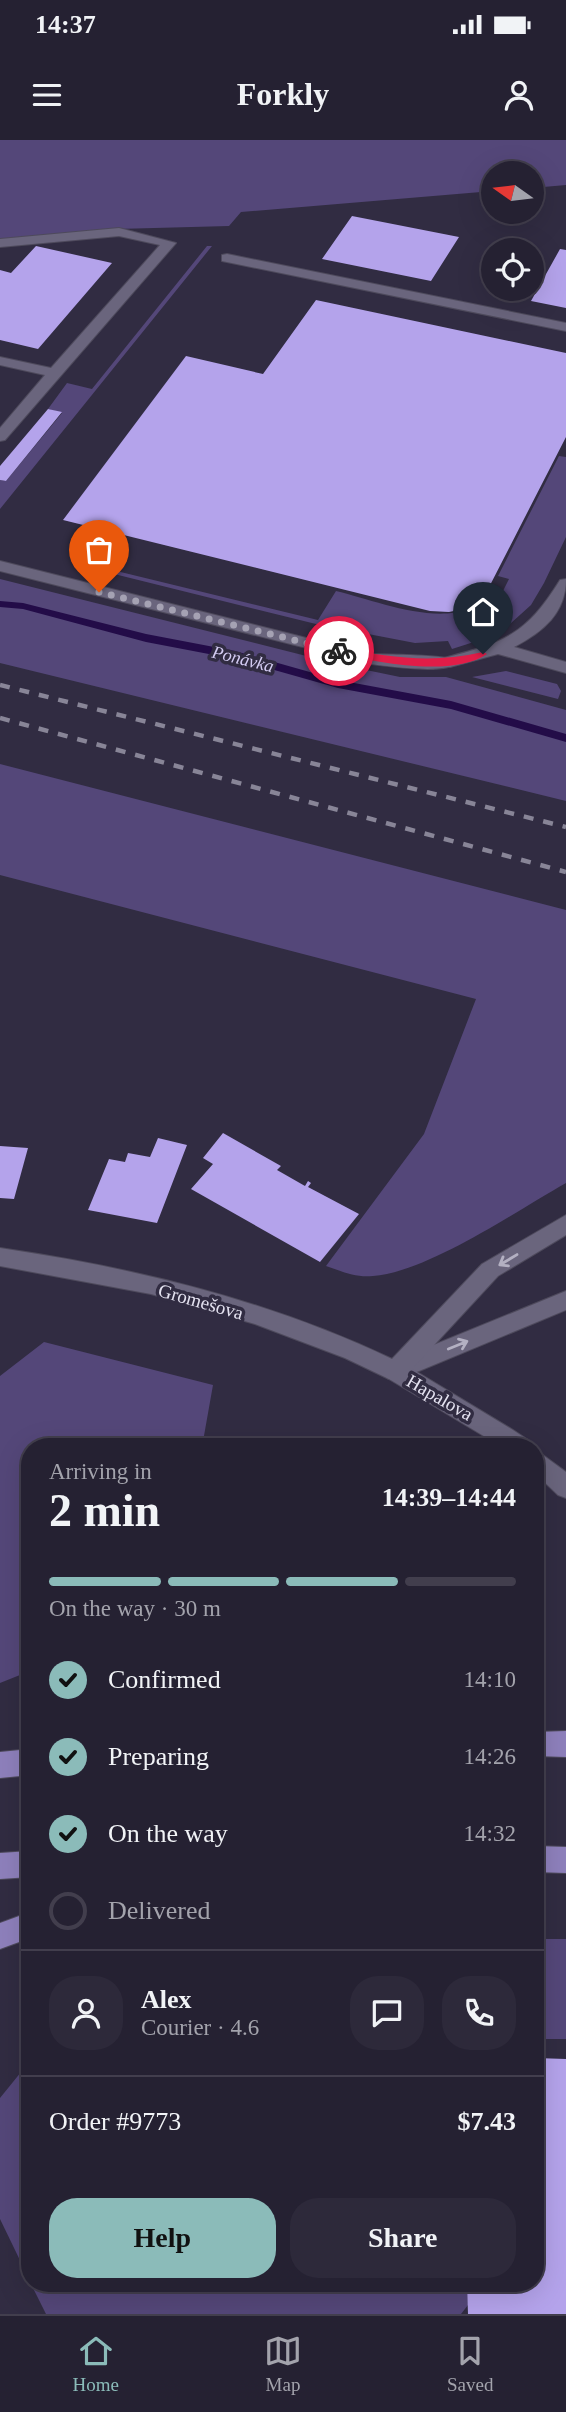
<!DOCTYPE html>
<meta charset="utf-8">
<style>
body{margin:0;font-family:"Times New Roman",serif;background:#2d293a;color:#f1f3f6;height:100vh;display:flex;flex-direction:column;font-size:26px;white-space:nowrap}
*{box-sizing:border-box;margin:0}
p{font-size:23px;color:#a3a3ac}
.icon{flex:none;width:38px;height:38px;fill:none;stroke:currentColor;stroke-width:2;stroke-linecap:round;stroke-linejoin:round}
.map{position:relative;flex:1;overflow:hidden}
.drawer{position:absolute;left:21px;top:1298px;width:523px;height:854px;display:flex;flex-direction:column;background:#252132;border-radius:28px;box-shadow:0 7px 28px #0002,0 0 0 2px #423e4d}
.drawer>*{flex:none}
.needle{width:46px;rotate:284deg}
.tools{position:absolute;left:481px;top:21px;display:grid;gap:14px}
.tools a{display:grid;place-items:center;width:63px;height:63px;border-radius:50%;background:#252132;box-shadow:0 7px 28px #0002,0 0 0 2px #423e4d;font-size:35px}
.pin{position:absolute;display:grid;place-items:center;width:60px;height:60px;color:#fff;margin:-72px -30px;border-radius:50% 50% 50% 0;rotate:-45deg;box-shadow:0 0 7px #0007}
.pin .icon{rotate:45deg}
.courier{position:absolute;display:grid;place-items:center;width:70px;height:70px;margin:-35px;border:5px solid #e11d48;border-radius:50%;background:#fff;color:#222;box-shadow:0 2px 9px #0007}
.overview em{font-style:normal;font-weight:700}
.overview div{display:flex;flex-direction:column-reverse}
.overview{display:flex;align-items:center;justify-content:space-between;height:119px;padding:0 28px}
h1{font-size:46px;font-weight:700;line-height:52px}
.bar{display:grid;grid-template-columns:repeat(4,1fr);gap:10px 7px;align-content:center;height:84px;padding:0 28px}
.bar i{height:9px;border-radius:5px;background:#423e4d}
.bar .on{background:#8bbbb9}
.bar p{grid-column:span 4}
.line{display:flex;align-items:center;gap:18px;padding:0 28px;border-top:2px solid #423e4d}
.line div{flex:1}
.round{display:grid;place-items:center;flex:none;width:74px;height:74px;border-radius:28px;background:#2d293a}
ol{padding:0 28px;list-style:none}
li{display:flex;align-items:center;gap:21px;height:77px}
li p{margin-inline-start:auto}
li .icon{padding:7px;border-radius:50%;background:#8bbbb9;color:#111;stroke-width:4}
li:last-child{color:#a3a3ac}
li i{width:38px;height:38px;border:4px solid #423e4d;border-radius:50%}
.button{display:flex;gap:14px;margin-top:auto;padding:14px 28px}
.button a{flex:1;height:80px;border-radius:28px;background:#8bbbb9;color:#111;font-size:28px;font-weight:700;line-height:80px;text-align:center}
.button a+a{background:#2d293a;color:#f1f3f6}
.status{display:flex;justify-content:space-between;align-items:center;height:49px;padding:0 35px;background:#252132;direction:ltr}
.status svg{height:19px;fill:currentColor}
header{display:flex;justify-content:space-between;align-items:center;height:91px;padding:0 28px;background:#252132;font-size:32px;font-weight:700}
.tabs{display:flex;justify-content:space-around;align-items:center;height:98px;border-top:2px solid #423e4d;background:#252132;font-size:19px;color:#a3a3ac}
.tabs a{display:grid;justify-items:center;gap:4px}
.tabs .on{color:#8bbbb9}
.map>svg:first-child{display:block}
</style>
<div class="status"><b>14:37</b><svg viewBox="0 0 49 12"><path d="M0 12V9h3v3zM5 12V6h3v6zM10 12V3h3v9zM15 12V0h3v12zM26 1h20v11H26zM47 4h2v5h-2z"/></svg></div>
<header><svg class="icon" aria-label="menu" viewBox="0 0 24 24"><path d="M4 6h16M4 12h16M4 18h16"/></svg>Forkly<svg class="icon" aria-label="person" viewBox="0 0 24 24"><circle cx="12" cy="8" r="4"/><path d="M4 21q1-7 8-7t8 7"/></svg></header>
<div class="map">
<svg width="566" height="2174" viewBox="0 0 566 2174">
<rect width="100%" height="100%" fill="#312c42"/>
<path fill="#544779" d="M0,0H566V45L532,48V33H494L493,51L241,72L229,86L117,89L0,100Z
M207,106H212L0,369V340L6,341L62,273L48,269L67,243L92,249Z
M559,316L566,317V397L544,443L531,465L499,494L452,509L448,501L415,503L316,484L94,429L96,426L318,480L336,451C379,461 459,496 490,452L501,455L509,439L498,436Z
M0,439L342,525L400,537H446L566,570V661L0,523Z
M506,531L557,544L561,551L558,559L472,537Z
M0,624L566,770V1043C516,1071 428,1132 373,1136C356,1138 341,1131 326,1126L424,994L476,859L0,735Z
M44,1202L213,1245L202,1307H30V1531L0,1543V1236Z
M536,1799H566V1899H536Z
M30,1921V2141L0,2079V1958Z
M31,2144H467L468,2165L461,2174H46Z"/>
<g fill="none" stroke-linecap="round" stroke-linejoin="round">
<path fill="#230c48" fill-rule="evenodd" d="M0,461L23,463L146,494L235,511L338,540L451,561L566,594V602L451,569L338,548L235,519L146,502L23,469L0,467Z"/>
</g>
<path fill="#b4a3eb" d="M352,76L459,97L431,141L322,119Z
M36,106L112,123L38,209L0,200V130L11,133Z
M560,109L566,110V168L531,161Z
M316,160L566,213V297L485,455L468,468L449,472L430,471L63,380L186,216L263,234Z
M48,269L62,272L6,341L0,340V326Z
M223,993L281,1026L277,1030L305,1046L308,1041L311,1043L308,1047L359,1074L320,1122L191,1049L213,1024L203,1018Z
M158,998L187,1005L157,1083L88,1070L109,1019L125,1022L128,1013L150,1017Z
M0,1006L28,1008L14,1059L0,1058Z
M536,1918L566,1919V2174H468L467,2144H536Z"/>
<g fill="none" stroke-linecap="round" stroke-linejoin="round">
<defs>
<path id="service" d="M119,88L176,103L5,300L0,301V288L45,235L0,225V217L51,228L160,105L119,96L0,107V99Z
M227,114L566,183V191L222,121V115Z
M566,439C566,473 543,492 514,507L566,522V533L498,514L450,527L444,526V518C505,502 526,495 560,440Z"/>
<path id="minor" d="M0,421L370,514C386,515 452,514 458,522C447,535 388,526 370,524L0,431Z
M566,1151V1170L395,1241L387,1238L384,1231L387,1224Z"/>
<path id="tertiary" d="M566,1075V1095L498,1136L412,1229L513,1290L528,1300L531,1307H502L389,1239L345,1218L255,1184L151,1154L0,1126V1108C135,1128 268,1160 392,1219L482,1124Z
M536,1310L566,1332V1358L558,1355L536,1334Z"/>
<path id="trunk" d="M566,1591V1617L536,1616V1592Z
M30,1609V1635L0,1638V1612Z
M536,1706L566,1707V1733L536,1732Z
M30,1711V1737L0,1739V1713Z
M30,1772V1798L0,1809V1783Z"/>
</defs>
<use href="#service" stroke="#4e4a5c" stroke-width="2"/>
<use href="#minor" stroke="#4e4a5c" stroke-width="2"/>
<use href="#tertiary" stroke="#4e4a5c" stroke-width="2"/>
<use href="#trunk" stroke="#4e4a5c" stroke-width="2"/>
<use href="#service" fill="#6a657d" fill-rule="evenodd"/>
<use href="#minor" fill="#6a657d" fill-rule="evenodd"/>
<use href="#tertiary" fill="#6a657d" fill-rule="evenodd"/>
<use href="#trunk" fill="#8e80bc" fill-rule="evenodd"/>
<path stroke="#888597" stroke-width="4.5" stroke-dasharray="10 10" stroke-linecap="butt" d="M0,545L566,687
M0,578L566,732"/>
</g>
<defs><path id="oneway-shaft" d="M-6 0H5M1.5-3L5.5 0L1.5 3" fill="none" stroke-width="1.6" stroke-linecap="round" stroke-linejoin="round" transform="scale(1.75)"/></defs>
<g stroke="#b3b0c2">
<use href="#oneway-shaft" transform="translate(508 1120) rotate(149)"/>
<use href="#oneway-shaft" transform="translate(458 1205) rotate(-22)"/>
</g>
<path fill="#e11d48" d="M339,508C391,517 430,524 483,512L487,514C452,538 375,522 335,513Z"/>
<g fill="none" stroke-linecap="round" stroke-linejoin="round">
<path stroke="#a5a2b3" stroke-width="7" stroke-dasharray="0 12.6" d="M99,452L339,511"/>
</g>
<g text-anchor="middle" stroke-width="7" stroke-linejoin="round" paint-order="stroke">
<g font-size="18" font-style="italic" fill="#d3cbf2" stroke="#312c42">
<text transform="translate(243 519) rotate(14)" y="6">Ponávka</text>
</g>
<g font-size="19" fill="#e4e2f0" stroke="#312c42">
<text transform="translate(201 1161) rotate(16)" y="7">Gromešova</text>
<text transform="translate(440 1257) rotate(30)" y="7">Hapalova</text>
</g>
</g>
</svg>
<div class="tools">
<a><svg class="needle" viewBox="-14 -14 28 28"><path d="M0-13l5 13h-10z" fill="#e53935"/><path d="M0 13l5-13h-10z" fill="#a3a3ac"/></svg></a>
<a><svg class="icon" aria-label="locate" viewBox="0 0 24 24"><circle cx="12" cy="12" r="6"/><path d="M12 2v4M12 18v4M2 12h4M18 12h4"/></svg></a>
</div>
<div class="pin" style="left:99px;top:452px;background:#ea580c"><svg class="icon" aria-label="bag" viewBox="0 0 24 24"><path d="M5 8h14l-1 12H6zM9 8a3 3 0 0 1 6 0"/></svg></div>
<div class="pin" style="left:483px;top:514px;background:#1f2937"><svg class="icon" aria-label="home" viewBox="0 0 24 24"><path d="M3 11l9-7 9 7M6 9v11h12V9"/></svg></div>
<div class="courier" style="left:339px;top:511px"><svg class="icon" aria-label="bike" viewBox="0 0 24 24"><circle cx="6" cy="16" r="4"/><circle cx="18" cy="16" r="4"/><path d="M6 16l4-8h5l3 8M10 8l3 8H6M13 5h3"/></svg></div>
<section class="drawer">
<div class="overview"><div><h1>2 min</h1><p>Arriving in</p></div><em>14:39–14:44</em></div>
<div class="bar"><i class="on"></i><i class="on"></i><i class="on"></i><i></i><p>On the way · 30 m</p></div>
<ol>
<li><svg class="icon" aria-label="check" viewBox="0 0 24 24"><path d="M5 12l5 5 9-10"/></svg>Confirmed<p>14:10</p></li>
<li><svg class="icon" aria-label="check" viewBox="0 0 24 24"><path d="M5 12l5 5 9-10"/></svg>Preparing<p>14:26</p></li>
<li><svg class="icon" aria-label="check" viewBox="0 0 24 24"><path d="M5 12l5 5 9-10"/></svg>On the way<p>14:32</p></li>
<li><i></i>Delivered</li>
</ol>
<div class="line" style="height:126px"><a class="round"><svg class="icon" aria-label="person" viewBox="0 0 24 24"><circle cx="12" cy="8" r="4"/><path d="M4 21q1-7 8-7t8 7"/></svg></a><div><b>Alex</b><p>Courier · 4.6</p></div><a class="round"><svg class="icon" aria-label="chat" viewBox="0 0 24 24"><path d="M4 5h16v11H9l-5 4z"/></svg></a><a class="round"><svg class="icon" aria-label="phone" viewBox="0 0 24 24"><path d="M5 4h4l2 5-3 2q2 4 5 5l2-3 5 2v4C11 20 4 13 5 4z"/></svg></a></div>
<div class="line" style="height:91px"><div>Order #9773</div><b>$7.43</b></div>
<div class="button"><a>Help</a><a>Share</a></div>
</section>
</div>
<nav class="tabs">
<a class="on"><svg class="icon" aria-label="home" viewBox="0 0 24 24"><path d="M3 11l9-7 9 7M6 9v11h12V9"/></svg>Home</a>
<a><svg class="icon" aria-label="map" viewBox="0 0 24 24"><path d="M3 6l6-2 6 2 6-2v14l-6 2-6-2-6 2zM9 4v14M15 6v14"/></svg>Map</a>
<a><svg class="icon" aria-label="saved" viewBox="0 0 24 24"><path d="M7 4h10v16l-5-4-5 4z"/></svg>Saved</a>
</nav>
